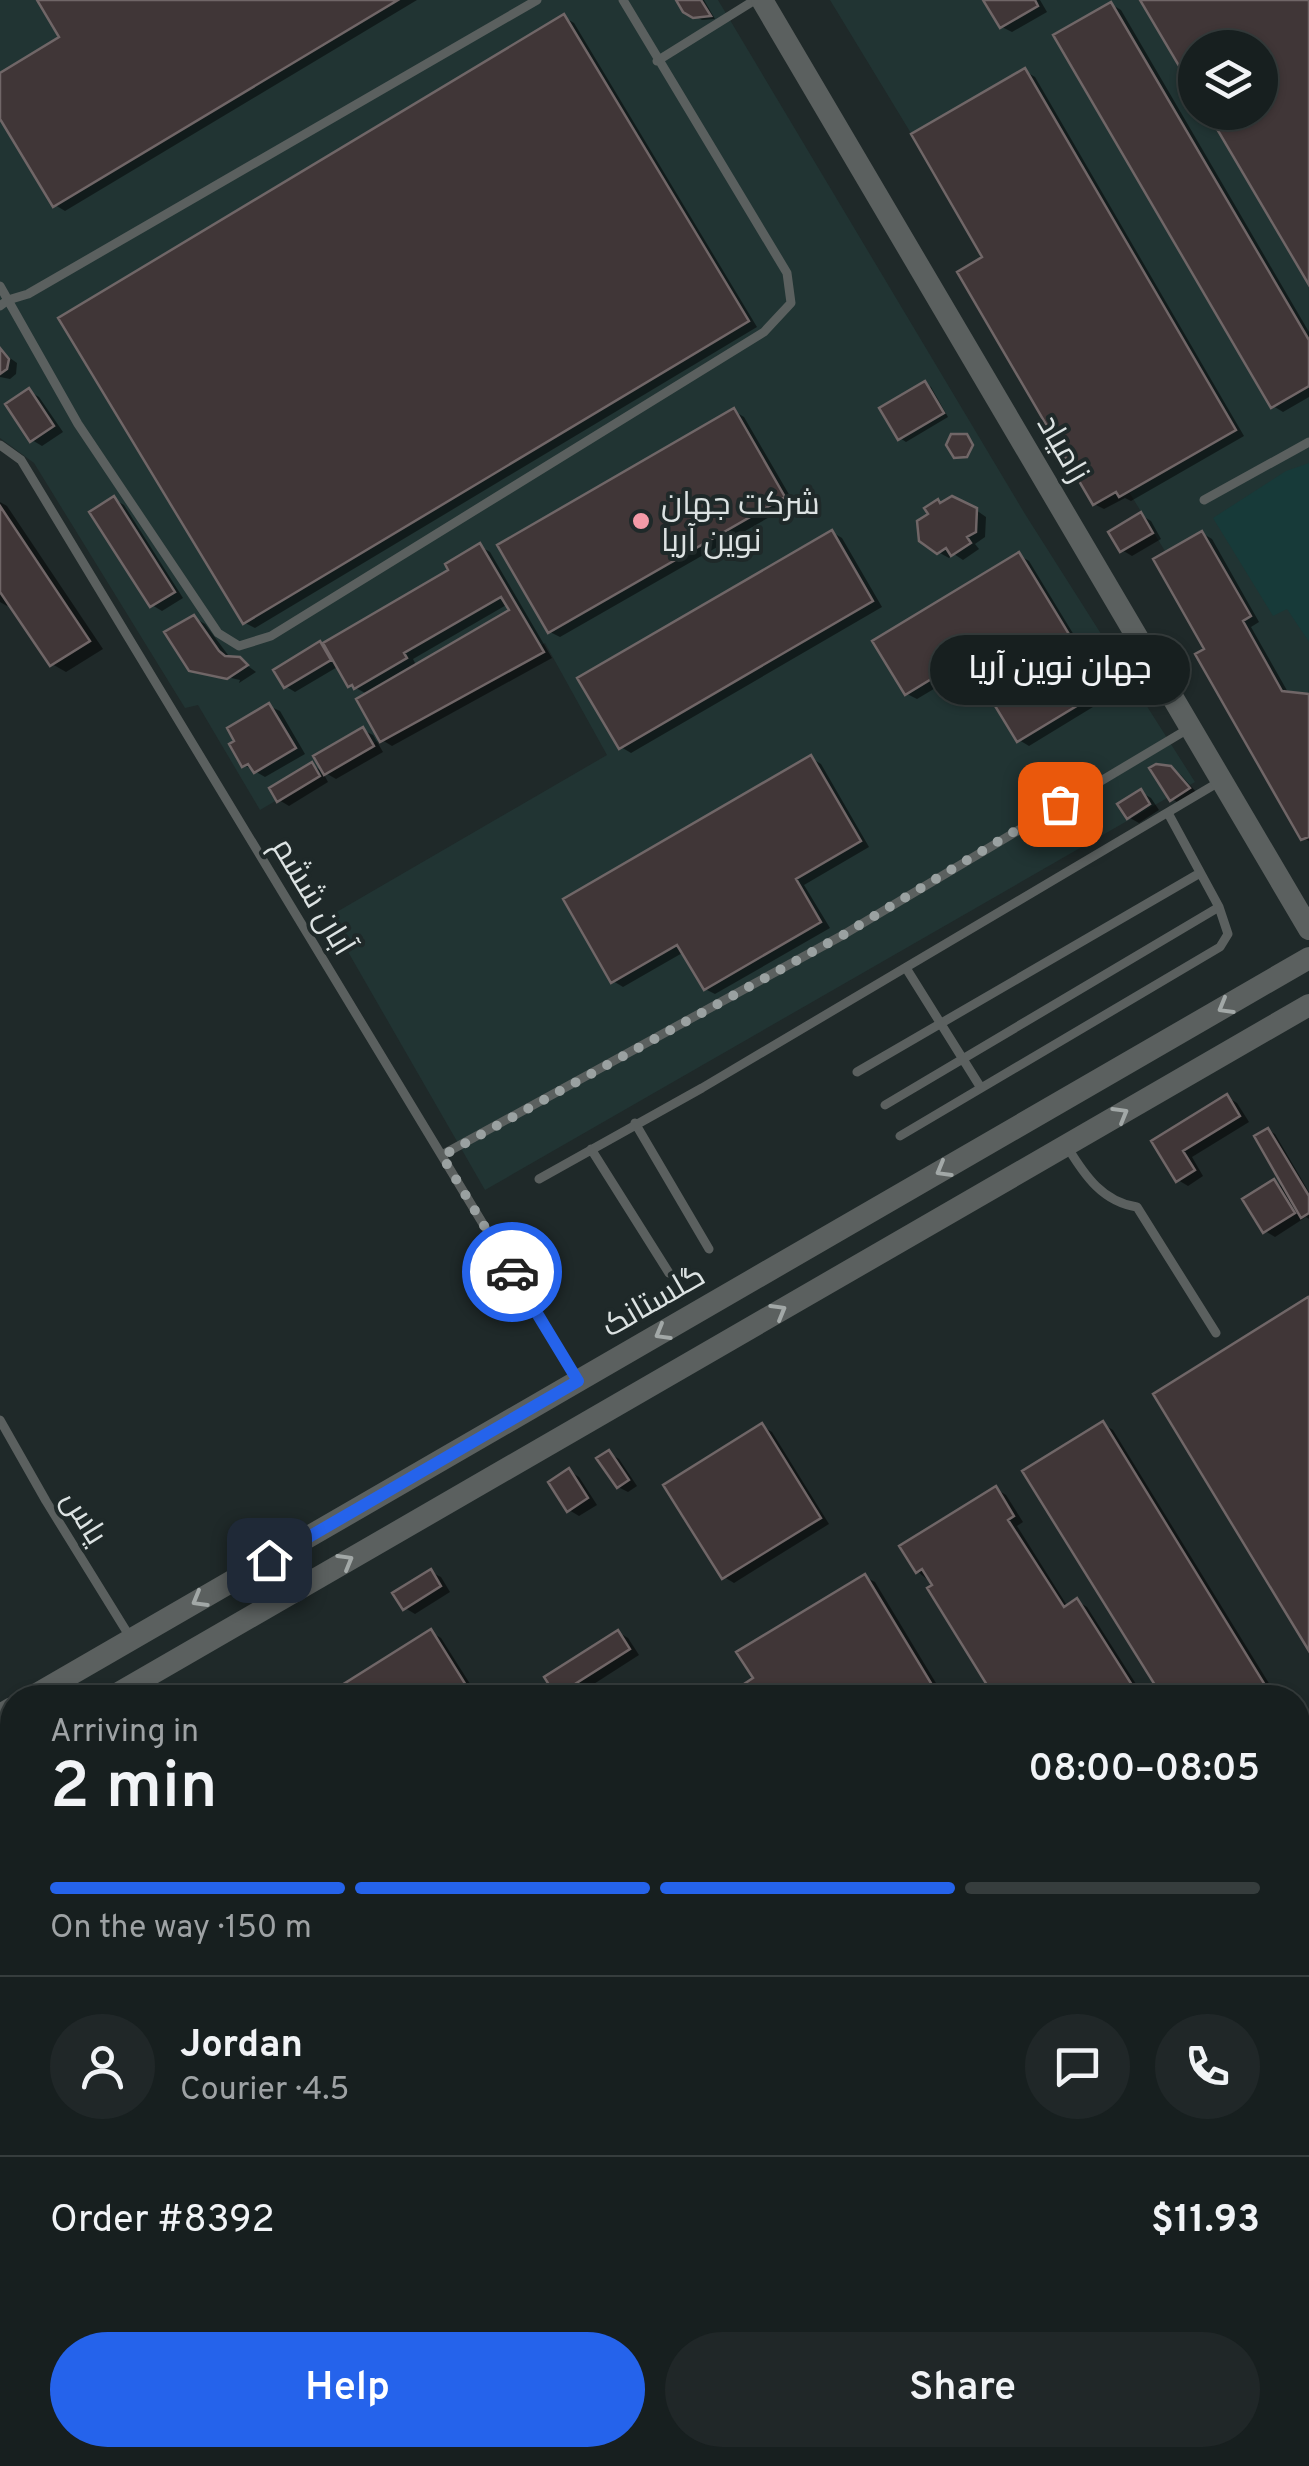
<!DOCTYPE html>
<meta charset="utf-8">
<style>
body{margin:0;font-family:Overpass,Cairo,sans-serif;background:#202728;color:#f1f3f6;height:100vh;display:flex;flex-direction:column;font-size:38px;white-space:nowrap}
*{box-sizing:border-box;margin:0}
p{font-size:32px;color:#9ea2a4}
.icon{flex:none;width:55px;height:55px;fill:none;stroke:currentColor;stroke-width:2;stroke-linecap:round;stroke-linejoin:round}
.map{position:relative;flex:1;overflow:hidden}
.panel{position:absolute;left:0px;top:1685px;width:1310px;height:782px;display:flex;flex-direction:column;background:#171f1f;border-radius:40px 40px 0 0;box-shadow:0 2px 8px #0004,0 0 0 2px #363d3d}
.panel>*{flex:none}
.fabs{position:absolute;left:1178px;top:30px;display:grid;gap:20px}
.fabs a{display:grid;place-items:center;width:100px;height:100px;border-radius:50%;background:#171f1f;box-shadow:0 2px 8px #0004,0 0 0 2px #363d3d;font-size:50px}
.pin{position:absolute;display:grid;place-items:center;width:85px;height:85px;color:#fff;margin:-42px;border-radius:20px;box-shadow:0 5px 15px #0006}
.courier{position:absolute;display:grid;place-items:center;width:100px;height:100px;margin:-50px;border:8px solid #2563eb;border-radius:50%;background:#fff;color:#222;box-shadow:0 2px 12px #0007}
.bubble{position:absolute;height:70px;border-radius:35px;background:#171f1f;box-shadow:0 2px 8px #0004,0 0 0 2px #363d3d;font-size:32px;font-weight:600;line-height:70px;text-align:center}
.headline em{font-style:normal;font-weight:600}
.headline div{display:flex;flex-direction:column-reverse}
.headline{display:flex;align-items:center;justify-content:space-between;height:170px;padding:0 50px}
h1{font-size:65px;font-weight:600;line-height:75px}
.bar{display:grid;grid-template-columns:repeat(4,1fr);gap:15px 10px;align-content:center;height:120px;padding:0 50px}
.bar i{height:12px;border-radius:8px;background:#363d3d}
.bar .current{background:#2563eb}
.bar p{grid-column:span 4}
.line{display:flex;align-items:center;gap:25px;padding:0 50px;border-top:2px solid #363d3d}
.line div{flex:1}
.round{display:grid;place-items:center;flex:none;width:105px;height:105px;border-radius:52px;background:#202728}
.primary-button{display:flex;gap:20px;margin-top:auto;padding:20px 50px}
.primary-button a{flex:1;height:115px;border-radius:60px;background:#2563eb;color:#fff;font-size:40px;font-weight:600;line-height:115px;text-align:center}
.primary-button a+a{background:#202728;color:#f1f3f6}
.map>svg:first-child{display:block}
</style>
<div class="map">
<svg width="1309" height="2466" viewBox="0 0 1309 2466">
<rect width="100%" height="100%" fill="#1f2929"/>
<path fill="#213433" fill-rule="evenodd" d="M0,0H718L1025,514L1195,782L485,1190L328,917L607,755L545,643L260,810L198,705L185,708L34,463L0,438Z
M830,0H1309V788ZM1195,48H1260V112H1195Z"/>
<path fill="#173a39" d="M1309,463V642L1287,609L1273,616L1213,518L1286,471Z"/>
<path fill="#0007" fill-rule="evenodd" d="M39,0H417L65,211L55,205L0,114V76L62,38Z
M678,0H704L715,19L702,20L685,10Z
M986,0H1040L1047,12L1012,32L1002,27Z
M1111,4L1121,10L1309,332V397L1283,412L1273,406Z
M564,17L574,23L757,327L255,628L245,623Z
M1025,71L1035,77L1244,436L1131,501L1125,498L1104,509L1094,504L986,258Z
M0,351L17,363L16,374L10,379L0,377Z
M925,383L931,387L948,417L906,442L900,438Z
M29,391L39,397L63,432L42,446L32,440Z
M734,411L744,417L794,503L560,637L550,632Z
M114,499L124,505L183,598L162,611L152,605Z
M0,502L7,506L103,649L66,672L52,664L11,602L7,606L0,602Z
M942,505L976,510L986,517L985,537L975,544L979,549L963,560L954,554L949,558L938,552L931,515Z
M1141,515L1151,521L1161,539L1132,556L1122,550Z
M832,532L842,538L882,607L631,753L621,747Z
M1202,533L1212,539L1259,622L1251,627L1289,694L1309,697V841L1303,838L1207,650Z
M480,546L490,552L552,658L392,746L382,740L369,695L350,685L339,666L295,692L285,686L320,644L330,650L452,571ZM508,604L513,611L417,667L413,659Z
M1019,555L1029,561L1111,696L1029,746L1019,740L974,665L917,699L907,694Z
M194,618L205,624L231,659L240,660L256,672L239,683L240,680L196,670Z
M269,706L280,711L305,754L265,777L244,765Z
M363,730L373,735L383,752L336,779L322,771L328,782L289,806L279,800L312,765L325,773Z
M811,758L821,764L869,847L804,885L830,928L715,994L705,989L684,952L623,987L613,981Z
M1170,768L1181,775L1198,794L1182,805L1172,799Z
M1141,792L1151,798L1159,810L1139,823L1128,817Z
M1227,1097L1237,1103L1249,1122L1192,1157L1203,1176L1188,1186L1178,1180L1155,1142Z
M1268,1130L1275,1134L1309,1192V1219L1306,1217L1275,1237L1265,1231L1274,1182L1288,1190Z
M1103,1424L1113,1430L1278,1698H1165Z
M762,1426L772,1432L829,1524L734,1583L724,1577Z
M609,1453L619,1459L637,1486L628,1492L618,1487Z
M569,1471L579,1477L597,1505L579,1516L569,1510Z
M996,1489L1006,1495L1023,1522L1017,1526L1068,1607L1077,1601L1087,1607L1145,1698H998L935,1586L917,1571Z
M431,1572L441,1577L450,1592L415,1614L405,1608Z
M865,1577L875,1582L945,1698H742L757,1679Z
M431,1632L441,1638L479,1698H341Z
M618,1632L628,1638L639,1655L572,1698L558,1694Z
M1298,1729L1309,1748V1930L1298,1911Z
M1298,1966L1309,1985V2061L1305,2064L1309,2071L1298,2078Z
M1230,2455H1244L1252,2466H1211Z"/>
<path fill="#403637" stroke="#706667" stroke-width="2.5" d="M37,0H398L53,207L0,119V73L59,37Z
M676,0H701L711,16L693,18L683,12Z
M983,0H1035L1038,6L1000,28Z
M1140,0H1309V285L1207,112H1260V48H1195V93Z
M1111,2L1309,340V386L1271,408L1053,35Z
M564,14L749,321L243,624L58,318Z
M1025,68L1236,430L1119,497L1116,492L1093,505L957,272L982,257L911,134Z
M0,348L9,359L7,369L0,374Z
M925,381L944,413L898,440L879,408Z
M29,388L54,426L30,442L5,404Z
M734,408L785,497L548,633L497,545Z
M951,434H967L973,445L967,457L954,458L946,445Z
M114,496L175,592L150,607L89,512Z
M952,496L977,508L976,532L967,537L971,543L951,556L946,548L937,554L919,541L917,521L928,514L924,508L938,499L940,503Z
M0,506L90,641L50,666L0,592Z
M1141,512L1153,533L1120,552L1108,532Z
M832,530L873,601L619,749L577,678Z
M1202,531L1251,616L1243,621L1282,691L1309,694V837L1301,840L1195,654L1204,649L1153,559Z
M480,543L544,652L380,742L356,699L509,610L501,597L404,653L407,658L354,689L352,685L348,687L323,643L448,570L445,564Z
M1019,552L1103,690L1017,742L966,658L905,695L872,641Z
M194,615L219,651L225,656L240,657L248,665L227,679L189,671L164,632Z
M320,641L331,660L284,688L273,670Z
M269,703L296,748L254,773L248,764L242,767L229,744L234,741L227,728Z
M363,727L374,746L324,775L313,756Z
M811,755L861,841L796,879L821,922L704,990L677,945L611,983L563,899Z
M312,762L320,776L277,802L269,788Z
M1156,764L1171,766L1190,788L1170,801L1149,768Z
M1141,789L1150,804L1127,819L1117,804Z
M1227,1094L1240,1116L1183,1151L1195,1170L1176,1182L1151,1141Z
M1268,1128L1309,1196V1213L1301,1218L1254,1136Z
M1274,1179L1295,1213L1263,1233L1242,1199Z
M1308,1297L1309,1299V1651L1153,1394Z
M1103,1421L1273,1698H1163L1022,1471Z
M762,1423L821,1518L722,1579L663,1485Z
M609,1450L629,1480L617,1488L596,1458Z
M569,1468L588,1498L567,1512L548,1482Z
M996,1486L1014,1516L1008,1520L1064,1607L1077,1598L1139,1696L995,1698L927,1588L932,1585L922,1569L916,1573L899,1546Z
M431,1569L441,1586L403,1610L392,1593Z
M865,1574L940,1698H739L735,1690L753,1678L736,1652Z
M431,1629L474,1698H338L334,1690Z
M618,1630L630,1649L556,1696L544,1677Z
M1298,1737L1309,1755V1935L1298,1916Z
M1298,1974L1309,1992V2050L1298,2057Z
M1225,2455H1241L1247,2466H1206Z"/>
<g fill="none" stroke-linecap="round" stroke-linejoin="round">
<path stroke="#5b605f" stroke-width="9" d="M657,61L755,0
M0,286L78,424L218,633L239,646L271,636L764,332L791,303L787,273L623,0
M0,306L8,300L28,294L537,0
M0,445L21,460L578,1381
M1204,500L1309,442
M906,968L981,1088
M857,1072L1200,873
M885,1105L1219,907
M635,1123L709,1249
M900,1136L1220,947L1228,934L1219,907L1168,813
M1068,1148C1085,1176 1103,1202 1137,1207L1216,1333
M591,1149L669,1273
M442,1155L843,935L1188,729
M539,1179L702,1088L1219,782
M0,1420L46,1501L130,1637
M679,2455L686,2466
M1126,2455L1133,2466
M883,2466L903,2455"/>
<path stroke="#5b605f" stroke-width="22" d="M762,0L1309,929
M30,1698L1309,958
M110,1698L1309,1005
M0,1715L12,1708
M0,1761L12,1754"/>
</g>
<defs><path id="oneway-chevron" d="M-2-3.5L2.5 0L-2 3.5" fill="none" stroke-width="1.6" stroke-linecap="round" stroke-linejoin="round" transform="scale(2.5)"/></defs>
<g stroke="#a2a8a7">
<use href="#oneway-chevron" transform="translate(1225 1007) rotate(150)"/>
<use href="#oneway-chevron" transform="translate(1121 1114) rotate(-30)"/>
<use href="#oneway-chevron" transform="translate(943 1170) rotate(150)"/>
<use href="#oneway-chevron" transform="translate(779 1311) rotate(-30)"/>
<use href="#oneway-chevron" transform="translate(662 1333) rotate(150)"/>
<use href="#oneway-chevron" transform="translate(346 1561) rotate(-30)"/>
<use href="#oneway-chevron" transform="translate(199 1600) rotate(150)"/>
</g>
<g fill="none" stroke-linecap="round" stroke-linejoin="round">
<path stroke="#9aa1a1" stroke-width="10" stroke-dasharray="0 18" d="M512,1272L442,1156L843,935L1060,804"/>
<path stroke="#2563eb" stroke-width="12" d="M269,1560L578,1381L512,1272"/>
</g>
<circle fill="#f39aa7" stroke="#1f2929" stroke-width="4" cx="641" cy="521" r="10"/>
<g text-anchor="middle" stroke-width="8" stroke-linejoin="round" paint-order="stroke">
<g font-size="32" fill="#dce2e2" stroke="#1f2929">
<text transform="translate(1064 448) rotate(60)" y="11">زامیاد</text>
<text transform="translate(314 896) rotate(59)" y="11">آبان ششم</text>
<text transform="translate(653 1300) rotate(-30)" y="11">گلستانک</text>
<text transform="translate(85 1517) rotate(58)" y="11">یاس</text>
</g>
<g font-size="32" fill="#dce2e2" stroke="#1f2929" text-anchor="start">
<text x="661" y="514">شرکت جهان<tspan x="661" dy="37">نوین آریا</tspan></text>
</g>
</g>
</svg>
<div class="fabs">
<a><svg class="icon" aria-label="layers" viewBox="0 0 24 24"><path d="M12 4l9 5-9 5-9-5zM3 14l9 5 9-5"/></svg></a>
</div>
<div class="pin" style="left:1060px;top:804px;background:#ea580c"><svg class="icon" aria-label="bag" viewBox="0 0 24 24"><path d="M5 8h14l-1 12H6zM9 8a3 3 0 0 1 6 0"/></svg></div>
<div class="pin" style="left:269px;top:1560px;background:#1f2937"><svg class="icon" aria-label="home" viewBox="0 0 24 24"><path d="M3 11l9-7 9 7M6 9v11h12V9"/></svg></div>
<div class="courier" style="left:512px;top:1272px"><svg class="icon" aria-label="car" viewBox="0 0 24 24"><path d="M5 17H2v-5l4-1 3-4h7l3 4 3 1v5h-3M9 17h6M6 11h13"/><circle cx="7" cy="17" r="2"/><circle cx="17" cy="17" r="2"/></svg></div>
<div class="bubble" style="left:930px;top:635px;width:260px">جهان نوین آریا</div>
<section class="panel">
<div class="headline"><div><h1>2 min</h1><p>Arriving in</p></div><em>08:00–08:05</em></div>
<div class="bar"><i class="current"></i><i class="current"></i><i class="current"></i><i></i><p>On the way · 150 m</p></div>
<div class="line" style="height:180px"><a class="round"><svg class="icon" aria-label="person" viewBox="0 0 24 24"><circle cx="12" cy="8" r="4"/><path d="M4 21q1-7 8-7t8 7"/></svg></a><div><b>Jordan</b><p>Courier · 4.5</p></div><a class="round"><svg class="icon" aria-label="chat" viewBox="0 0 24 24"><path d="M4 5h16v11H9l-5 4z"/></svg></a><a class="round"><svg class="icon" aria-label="phone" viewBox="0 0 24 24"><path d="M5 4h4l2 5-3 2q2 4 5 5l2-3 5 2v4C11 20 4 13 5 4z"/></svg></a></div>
<div class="line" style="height:130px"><div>Order #8392</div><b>$11.93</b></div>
<div class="primary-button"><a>Help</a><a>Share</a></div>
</section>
</div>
